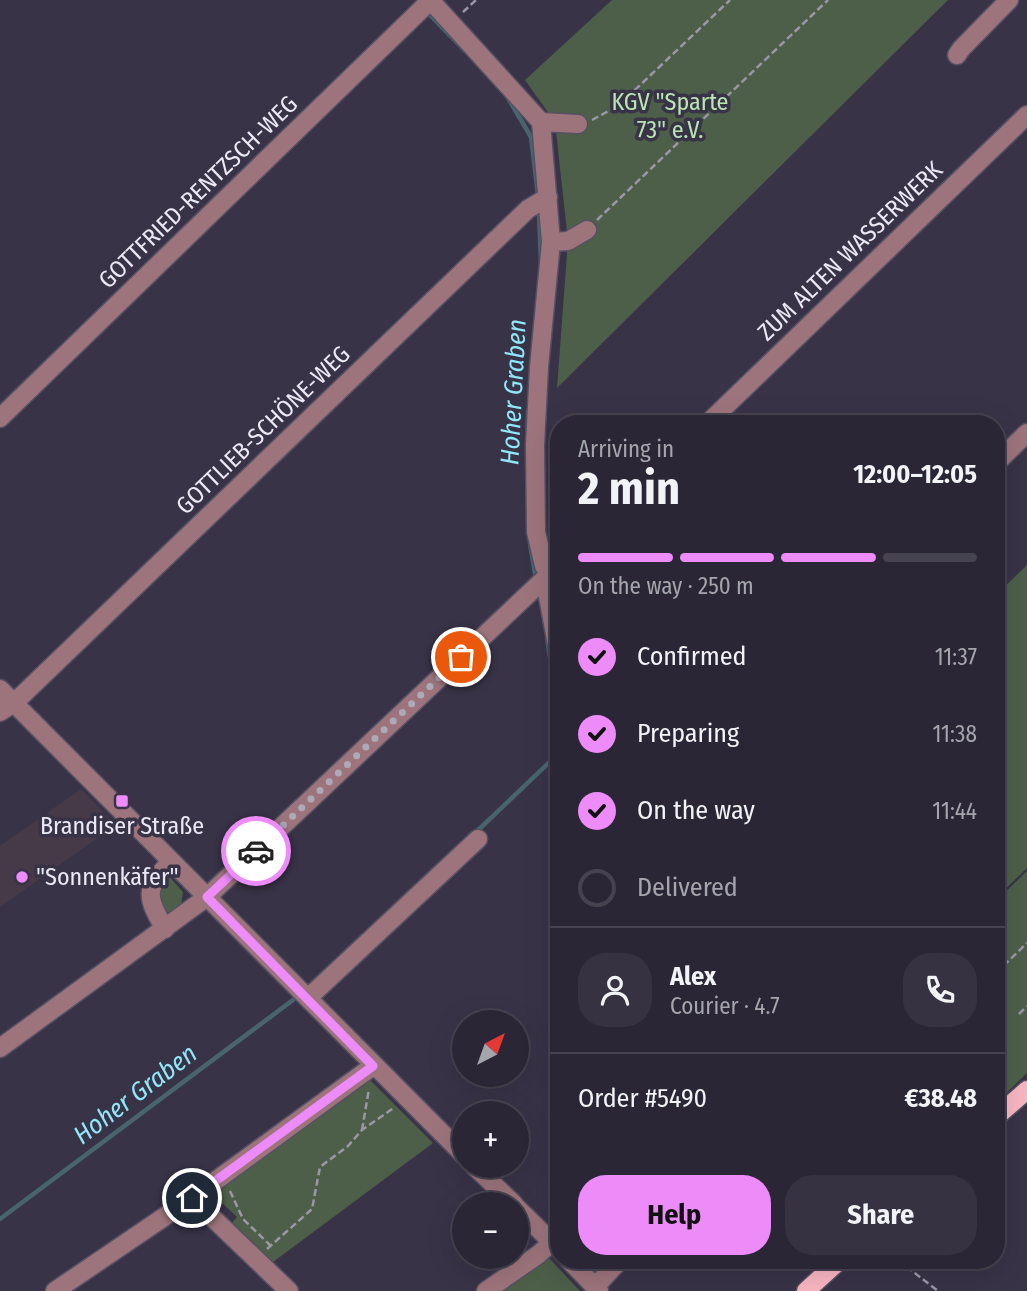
<!DOCTYPE html>
<meta charset="utf-8">
<style>
body{margin:0;font-family:"Fira Sans Condensed",sans-serif;background:#363241;color:#f1f3f6;height:100vh;display:flex;flex-direction:column;font-size:26px;white-space:nowrap}
*{box-sizing:border-box;margin:0}
p{font-size:23px;color:#a5a5ad}
.icon{flex:none;width:38px;height:38px;fill:none;stroke:currentColor;stroke-width:2;stroke-linecap:round;stroke-linejoin:round}
.map{position:relative;flex:1;overflow:hidden}
.panel{position:absolute;left:550px;top:415px;width:455px;height:854px;display:flex;flex-direction:column;background:#2a2635;border-radius:28px;box-shadow:0 7px 28px #0002,0 0 0 2px #464350}
.panel>*{flex:none}
.needle{width:46px;rotate:41deg}
.tools{position:absolute;left:452px;top:1010px;display:grid;gap:14px}
.tools a{display:grid;place-items:center;width:77px;height:77px;border-radius:50%;background:#2a2635;box-shadow:0 7px 28px #0002,0 0 0 2px #464350;font-size:35px}
.pin{position:absolute;display:grid;place-items:center;width:60px;height:60px;color:#fff;margin:-30px;border:4px solid #fff;border-radius:50%;box-shadow:0 2px 7px #0007}
.courier{position:absolute;display:grid;place-items:center;width:70px;height:70px;margin:-35px;border:5px solid #ed8cf9;border-radius:50%;background:#fff;color:#222;box-shadow:0 2px 9px #0007}
.summary em{font-style:normal;font-weight:700}
.summary div{display:flex;flex-direction:column-reverse}
.summary{display:flex;align-items:center;justify-content:space-between;height:119px;padding:0 28px}
h1{font-size:46px;font-weight:700;line-height:52px}
.bar{display:grid;grid-template-columns:repeat(4,1fr);gap:10px 7px;align-content:center;height:84px;padding:0 28px}
.bar i{height:9px;border-radius:5px;background:#464350}
.bar .selected{background:#ed8cf9}
.bar p{grid-column:span 4}
.line{display:flex;align-items:center;gap:18px;padding:0 28px;border-top:2px solid #464350}
.line div{flex:1}
.round{display:grid;place-items:center;flex:none;width:74px;height:74px;border-radius:28px;background:#363241}
ol{padding:0 28px;list-style:none}
li{display:flex;align-items:center;gap:21px;height:77px}
li p{margin-inline-start:auto}
li .icon{padding:7px;border-radius:50%;background:#ed8cf9;color:#111;stroke-width:4}
li:last-child{color:#a5a5ad}
li i{width:38px;height:38px;border:4px solid #464350;border-radius:50%}
.primary-button{display:flex;gap:14px;margin-top:auto;padding:14px 28px}
.primary-button a{flex:1;height:80px;border-radius:28px;background:#ed8cf9;color:#111;font-size:28px;font-weight:700;line-height:80px;text-align:center}
.primary-button a+a{background:#363241;color:#f1f3f6}
.map>svg:first-child{display:block}
</style>
<div class="map">
<svg width="1027" height="1291" viewBox="0 0 1027 1291">
<rect width="100%" height="100%" fill="#383347"/>
<path fill="#463948" d="M81,789L116,825L0,907V846Z"/>
<path fill="#4d5f49" d="M612,0H948L557,388L568,241L555,122L525,80Z
M1027,565V868L996,898V595Z
M1027,871V1073L996,1103V901Z
M167,874L183,892L181,905L166,916L159,895Z
M368,1078L433,1143L269,1265L230,1225L237,1217L220,1201L212,1207L207,1198Z
M549,1258L580,1291H503Z"/>
<g fill="none" stroke-linecap="round" stroke-linejoin="round">
<path stroke="#48656e" stroke-width="4.5" d="M431,16L464,50
M508,98L531,137L538,195
M539,212L541,263
M527,465L528,411
M530,544L535,574
M547,639L558,704
M473,835L558,754
M0,1219L293,1000"/>
<defs>
<path id="minor" d="M430,0L541,122L551,242L539,367L535,445L536,532L544,566L551,573
M957,55L961,49L1009,0
M541,122L578,124
M551,242L568,241L587,230
M0,418L431,0
M707,424L1027,115
M996,463L1027,433
M539,584L547,591L558,651
M0,689L464,1155
M0,712L14,703L528,209L548,197
M165,929C146,897 144,888 171,862
M308,998L478,839
M0,1048L207,897L558,566
M474,1166L514,1204
M192,1198L289,1291
M516,1207L558,1248
M569,1260L599,1291
M595,1287L620,1260
M55,1291L192,1198L373,1066
M486,1291L539,1254L552,1242"/>
<path id="major" d="M996,1117L1027,1090
M806,1291L840,1260"/>
</defs>
<use href="#minor" stroke="#555063" stroke-width="21"/>
<use href="#major" stroke="#555063" stroke-width="21"/>
<path stroke="#9a97a7" stroke-width="2.5" stroke-dasharray="7 3.5" stroke-linecap="butt" d="M463,12L476,0
M592,120L618,106L730,0
M597,220L828,0
M996,973L1027,943
M1019,1014L1027,1006
M362,1130L369,1089
M230,1191L243,1219L271,1246
M267,1249L312,1209L320,1167L348,1146L362,1130L395,1107
M898,1260L938,1291"/>
<use href="#minor" stroke="#9d747c" stroke-width="18"/>
<use href="#major" stroke="#f9b6c2" stroke-width="18"/>
</g>
<g fill="none" stroke-linecap="round" stroke-linejoin="round">
<path stroke="#aca9b9" stroke-width="7" stroke-dasharray="0 12.6" d="M256,851L461,657"/>
<path stroke="#ed8cf9" stroke-width="9" d="M192,1198L373,1066L207,897L256,851"/>
</g>
<g fill="#ed8cf9" stroke="#383347" stroke-width="2.5">
<rect x="115" y="794" width="14" height="14" rx="3.5"/>
<circle cx="22" cy="877" r="7"/>
</g>
<g text-anchor="middle" stroke-width="7" stroke-linejoin="round" paint-order="stroke">
<g font-size="24" fill="#b9e6b0" stroke="#383347">
<text x="670" y="110">KGV "Sparte<tspan x="670" dy="28">73" e.V.</tspan></text>
</g>
<g font-size="24" fill="#ebe9f6" stroke="#383347">
<text transform="translate(198 192) rotate(-44)" y="8">GOTTFRIED-RENTZSCH-WEG</text>
<text transform="translate(850 251) rotate(-44)" y="8">ZUM ALTEN WASSERWERK</text>
<text transform="translate(263 430) rotate(-44)" y="8">GOTTLIEB-SCHÖNE-WEG</text>
</g>
<g font-size="24" fill="#ebe9f6" stroke="#383347">
<text x="122" y="834">Brandiser Straße</text>
<text x="36" y="885" text-anchor="start">"Sonnenkäfer"</text>
</g>
<g font-size="26" font-style="italic" fill="#90e7f8" stroke="#383347">
<text transform="translate(513 392) rotate(-87)" y="9">Hoher Graben</text>
<text transform="translate(135 1094) rotate(-37)" y="9">Hoher Graben</text>
</g>
</g>
</svg>
<div class="tools">
<a><svg class="needle" viewBox="-14 -14 28 28"><path d="M0-13l5 13h-10z" fill="#e53935"/><path d="M0 13l5-13h-10z" fill="#a5a5ad"/></svg></a>
<a>+</a>
<a>−</a>
</div>
<div class="pin" style="left:461px;top:657px;background:#ea580c"><svg class="icon" aria-label="bag" viewBox="0 0 24 24"><path d="M5 8h14l-1 12H6zM9 8a3 3 0 0 1 6 0"/></svg></div>
<div class="pin" style="left:192px;top:1198px;background:#1f2937"><svg class="icon" aria-label="home" viewBox="0 0 24 24"><path d="M3 11l9-7 9 7M6 9v11h12V9"/></svg></div>
<div class="courier" style="left:256px;top:851px"><svg class="icon" aria-label="car" viewBox="0 0 24 24"><path d="M5 17H2v-5l4-1 3-4h7l3 4 3 1v5h-3M9 17h6M6 11h13"/><circle cx="7" cy="17" r="2"/><circle cx="17" cy="17" r="2"/></svg></div>
<section class="panel">
<div class="summary"><div><h1>2 min</h1><p>Arriving in</p></div><em>12:00–12:05</em></div>
<div class="bar"><i class="selected"></i><i class="selected"></i><i class="selected"></i><i></i><p>On the way · 250 m</p></div>
<ol>
<li><svg class="icon" aria-label="check" viewBox="0 0 24 24"><path d="M5 12l5 5 9-10"/></svg>Confirmed<p>11:37</p></li>
<li><svg class="icon" aria-label="check" viewBox="0 0 24 24"><path d="M5 12l5 5 9-10"/></svg>Preparing<p>11:38</p></li>
<li><svg class="icon" aria-label="check" viewBox="0 0 24 24"><path d="M5 12l5 5 9-10"/></svg>On the way<p>11:44</p></li>
<li><i></i>Delivered</li>
</ol>
<div class="line" style="height:126px"><a class="round"><svg class="icon" aria-label="person" viewBox="0 0 24 24"><circle cx="12" cy="8" r="4"/><path d="M4 21q1-7 8-7t8 7"/></svg></a><div><b>Alex</b><p>Courier · 4.7</p></div><a class="round"><svg class="icon" aria-label="phone" viewBox="0 0 24 24"><path d="M5 4h4l2 5-3 2q2 4 5 5l2-3 5 2v4C11 20 4 13 5 4z"/></svg></a></div>
<div class="line" style="height:91px"><div>Order #5490</div><b>€38.48</b></div>
<div class="primary-button"><a>Help</a><a>Share</a></div>
</section>
</div>
